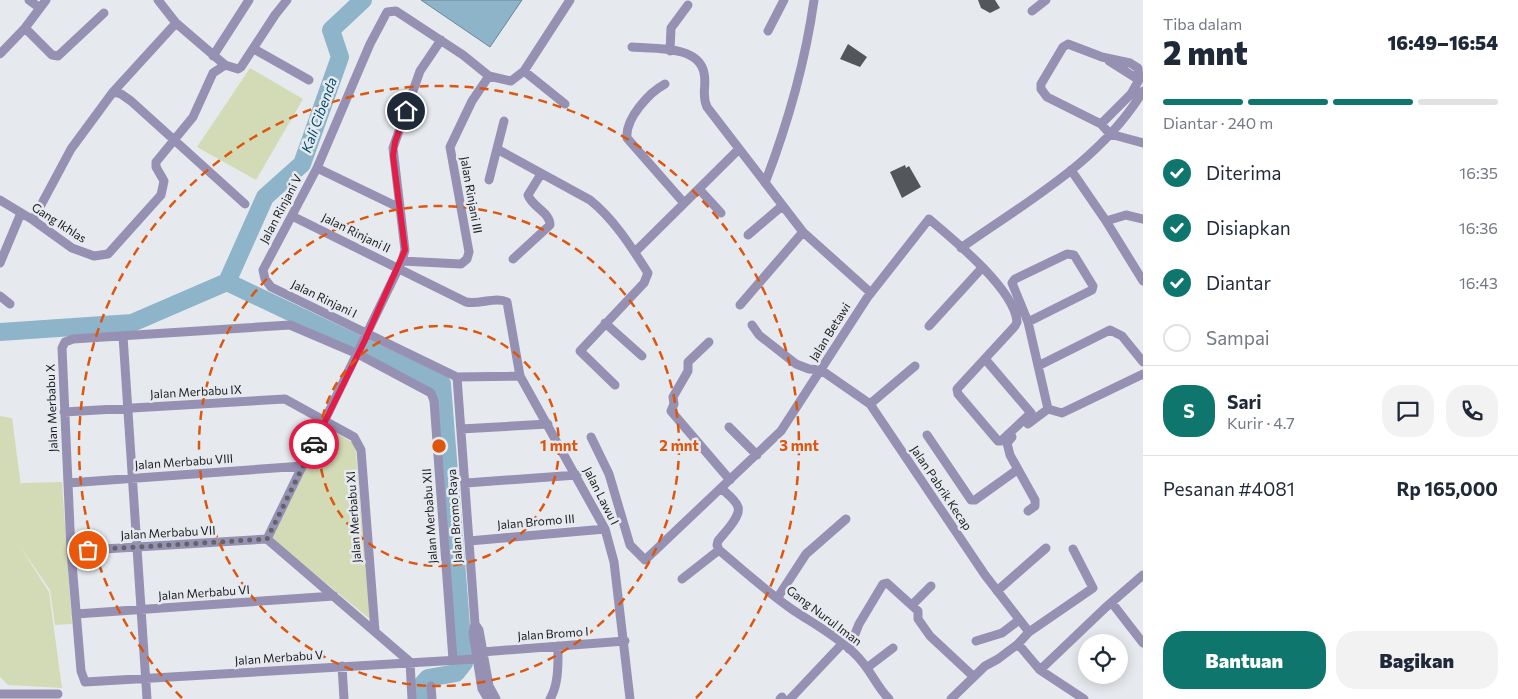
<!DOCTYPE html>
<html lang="id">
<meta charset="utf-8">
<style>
body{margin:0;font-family:Commissioner,sans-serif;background:#f2f2f3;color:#1f2937;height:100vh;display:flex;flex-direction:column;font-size:19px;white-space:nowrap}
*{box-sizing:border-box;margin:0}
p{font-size:16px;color:#747a83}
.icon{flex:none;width:28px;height:28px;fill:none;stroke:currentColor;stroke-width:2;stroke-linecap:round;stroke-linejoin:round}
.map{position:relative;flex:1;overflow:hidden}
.panel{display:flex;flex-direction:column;background:#fff;width:375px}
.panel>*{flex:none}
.controls{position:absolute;left:1078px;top:634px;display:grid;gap:10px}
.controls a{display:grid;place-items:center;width:50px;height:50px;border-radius:50%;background:#fff;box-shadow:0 2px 12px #0003;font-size:25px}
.pin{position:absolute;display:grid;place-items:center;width:42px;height:42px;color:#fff;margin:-21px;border:2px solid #fff;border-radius:50%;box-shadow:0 1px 5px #0007}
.courier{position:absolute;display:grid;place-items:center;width:50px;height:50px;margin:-25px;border:4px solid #e11d48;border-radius:50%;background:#fff;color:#222;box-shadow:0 1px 6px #0007}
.headline em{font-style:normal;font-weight:800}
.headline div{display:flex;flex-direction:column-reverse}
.headline{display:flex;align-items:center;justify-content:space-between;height:85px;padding:0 20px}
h1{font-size:32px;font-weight:800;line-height:38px}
.bar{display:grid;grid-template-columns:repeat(4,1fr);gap:8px 5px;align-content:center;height:60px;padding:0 20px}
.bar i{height:6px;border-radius:4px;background:#e0e1e3}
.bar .active{background:#0f766e}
.bar p{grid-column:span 4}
.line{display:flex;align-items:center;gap:12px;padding:0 20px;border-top:1px solid #e0e1e3}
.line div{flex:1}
.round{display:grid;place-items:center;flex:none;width:52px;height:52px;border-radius:20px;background:#f2f2f3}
ol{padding:0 20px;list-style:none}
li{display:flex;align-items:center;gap:15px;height:55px}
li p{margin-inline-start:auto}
li .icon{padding:5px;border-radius:50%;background:#0f766e;color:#fff;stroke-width:4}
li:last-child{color:#747a83}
li i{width:28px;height:28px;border:2px solid #e0e1e3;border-radius:50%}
.action{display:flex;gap:10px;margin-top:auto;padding:10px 20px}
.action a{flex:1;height:58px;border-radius:20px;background:#0f766e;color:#fff;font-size:20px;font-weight:800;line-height:58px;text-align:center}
.action a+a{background:#f2f2f3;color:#1f2937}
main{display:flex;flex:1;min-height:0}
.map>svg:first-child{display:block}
</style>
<main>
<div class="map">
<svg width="1143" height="699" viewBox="0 0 1143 699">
<rect width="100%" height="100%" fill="#e6eaef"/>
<path fill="#d3dbb6" d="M250,68L303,99L256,180L197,147Z
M0,416L12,418L21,486V483L62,482L72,624L55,625L50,590L19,545L49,592L62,688L8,685L0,677Z
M326,427L355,444L371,620L272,539Z"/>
<path fill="#8eb4c9" stroke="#6c8696" d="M421,0H522L490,47Z"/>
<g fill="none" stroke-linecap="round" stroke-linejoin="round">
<path stroke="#8eb4c9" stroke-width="18" d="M227,282L265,197L302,164L340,57L331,30L363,0
M0,332L132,323L227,282L442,384L464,663L456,673L428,678L421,686L422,699"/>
</g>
<path fill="#53565b" d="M978,0H995L1000,8L990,13L981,8Z
M848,44L867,57L860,67L840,59Z
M905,165L906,168L909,166L921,187L902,198L890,172Z"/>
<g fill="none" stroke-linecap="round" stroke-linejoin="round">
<path stroke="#9691b3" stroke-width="9" d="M29,0L40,8
M158,0L176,23L225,65
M1032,11L1046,0
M25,28L52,55L58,56L104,13
M768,31L784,0
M632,47C654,49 699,45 704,73C707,86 701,94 707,107L803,232L871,293
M254,49L309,80
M670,51L671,28L688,5
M0,54L25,28L46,0
M213,56L249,0
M524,71L565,104
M1139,80L1138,68L1130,63L1102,57L1068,44L1063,47L1041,84V89L1047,97L1101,124L1110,134L1143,143
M665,84C650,92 625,118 627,138L684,203
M113,92L176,23
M1101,124L1131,94L1139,80L1109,61
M497,149L590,200C614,219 632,248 648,273L644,283L580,351L615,385
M317,168L400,208
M1071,170L1106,221L1143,281
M489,180L504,121
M765,183C788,123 805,64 814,0
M699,189L721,213
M0,200L33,220L72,248L94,256L108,254L161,195L164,181L156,167V162L193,117L213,73L225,65L238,69L241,67L275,15L287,0
M292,216L466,302C479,305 496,296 507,302L520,376L605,529L614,562L630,699
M33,220L71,149L113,92L121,94L131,101L245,204
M1106,221L1126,215L1143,219
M748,235L782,206
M961,248C1026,202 1101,161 1143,91
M635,252L739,149
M513,259L550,225C550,212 532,207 528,195L541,174
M402,261L461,264L467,259L469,252L450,147L472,101L489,76
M0,263L21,213
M0,296L10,304
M740,305L803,232
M1028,322L1092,290L1093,286L1074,255L1067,254L1015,279L1012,283L1028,322L1048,409
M605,323L642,356
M752,325L759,335L796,364L809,369L821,370L870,404L985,575L1029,632
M929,326L981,269
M123,336L147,699
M709,342L688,362V371L673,397L674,404L671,411L730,480
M1038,366L1110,330L1122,336L1143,362
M520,376L457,377L271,287L265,279L263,270L317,168L370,44L387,12L396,11L463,55L489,76L511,81L524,71L570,0
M457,377L475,624L473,633L482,689L488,699
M870,404L915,366
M1048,409L1062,413L1143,374
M64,412L285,399L354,437L361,450L375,631
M1028,424L1048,409
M729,427L757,455
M461,429L548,424
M927,435L971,500H975L1017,470
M591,437L609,474L630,545L645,560L781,431L867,298L929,219C954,240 1015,290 1017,322L1015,326L957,389L958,394L998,441H1001L1031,413L985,359
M1012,437L1007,443L1010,455L1035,500V506L1028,511
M68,483L303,466
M466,483L577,475
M722,489C726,493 736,500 738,507C741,517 724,533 718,541L717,545L719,550C743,570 767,592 793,610C814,624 837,636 855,654C870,668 876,686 889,699
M267,539L402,261L405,250L393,148L420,71L441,40
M267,539L410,662L412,699
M469,541L605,529
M71,551L267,539
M682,579L719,550
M997,591L1046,548
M778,597L806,554L846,519
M1112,603L1143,643
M912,605L931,586
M76,614L334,596
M475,624L479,630L489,686L496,699
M976,641L1002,633L1019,620
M1018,644L1040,670L1105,608L1143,575
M849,649L859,624L883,584L887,583L918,611V619L930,636L974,677
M482,652L625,641
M453,660L434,401L431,393L358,354L290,325L73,339L65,342L62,348L71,551L81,671L85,682L476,659
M342,666L344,699
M868,667L893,648
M1040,670L1084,699
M431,686L432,699
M0,694H58
M550,699C559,684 558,663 558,646
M780,699L782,697
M790,699L842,644
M951,699L985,666L998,659L1018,644L1029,632L1093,588L1073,549"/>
</g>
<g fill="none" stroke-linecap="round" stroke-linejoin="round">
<path stroke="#626468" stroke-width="5" stroke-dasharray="0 9" d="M88,550L267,539L314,444"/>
<path stroke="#e11d48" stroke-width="6" d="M314,444L365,340L405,250L393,156L395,142L406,111"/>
</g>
<g fill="none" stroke="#de560d" stroke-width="2.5" stroke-dasharray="9 6">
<circle cx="439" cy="446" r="120"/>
<circle cx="439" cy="446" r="240"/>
<path d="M182 698A360 360 0 1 1 696 698"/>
</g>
<g text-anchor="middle" stroke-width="5" stroke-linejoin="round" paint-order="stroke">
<g font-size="12" fill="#1b1c1f" stroke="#e6eaef">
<text transform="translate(471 195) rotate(80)" y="4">Jalan Rinjani III</text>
<text transform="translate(281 209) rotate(-62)" y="4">Jalan Rinjani V</text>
<text transform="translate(59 223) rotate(33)" y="4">Gang Ikhlas</text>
<text transform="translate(356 233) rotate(26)" y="4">Jalan Rinjani II</text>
<text transform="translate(324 299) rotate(26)" y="4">Jalan Rinjani I</text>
<text transform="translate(830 332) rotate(-58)" y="4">Jalan Betawi</text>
<text transform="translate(196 392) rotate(-3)" y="4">Jalan Merbabu IX</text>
<text transform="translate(52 408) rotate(-92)" y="4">Jalan Merbabu X</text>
<text transform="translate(184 462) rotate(-4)" y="4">Jalan Merbabu VIII</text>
<text transform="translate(941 488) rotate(56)" y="4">Jalan Pabrik Kecap</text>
<text transform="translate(601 496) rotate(63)" y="4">Jalan Lawu I</text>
<text transform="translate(430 516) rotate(-94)" y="4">Jalan Merbabu XII</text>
<text transform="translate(455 516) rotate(-94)" y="4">Jalan Bromo Raya</text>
<text transform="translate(354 517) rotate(-94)" y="4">Jalan Merbabu XI</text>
<text transform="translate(536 522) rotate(-5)" y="4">Jalan Bromo III</text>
<text transform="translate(168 533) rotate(-3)" y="4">Jalan Merbabu VII</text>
<text transform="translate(204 593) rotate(-4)" y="4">Jalan Merbabu VI</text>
<text transform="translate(824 616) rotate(37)" y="4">Gang Nurul Iman</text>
<text transform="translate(553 634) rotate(-4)" y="4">Jalan Bromo I</text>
<text transform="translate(279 658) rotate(-4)" y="4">Jalan Merbabu V</text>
</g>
<g font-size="14" font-style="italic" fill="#014d6b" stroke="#e6eaef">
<text transform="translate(319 115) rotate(-70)" y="5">Kali Cibenda</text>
</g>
</g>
<circle cx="439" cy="446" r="8" fill="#de560d" stroke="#e6eaef" stroke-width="2.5"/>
<g font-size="15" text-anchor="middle" font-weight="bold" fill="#de560d" stroke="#e6eaef" stroke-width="5" stroke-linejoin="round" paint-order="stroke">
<text x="559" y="451">1 mnt</text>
<text x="679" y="451">2 mnt</text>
<text x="799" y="451">3 mnt</text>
</g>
</svg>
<div class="controls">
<a><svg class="icon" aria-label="locate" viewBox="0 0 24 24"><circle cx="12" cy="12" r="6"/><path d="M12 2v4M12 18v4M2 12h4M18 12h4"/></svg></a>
</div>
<div class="pin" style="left:88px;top:550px;background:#ea580c"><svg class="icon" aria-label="bag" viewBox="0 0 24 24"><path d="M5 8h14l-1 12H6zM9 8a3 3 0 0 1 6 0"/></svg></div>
<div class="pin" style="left:406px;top:111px;background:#1f2937"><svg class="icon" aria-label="home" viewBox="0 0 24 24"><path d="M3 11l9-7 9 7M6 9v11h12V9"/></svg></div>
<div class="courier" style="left:314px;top:444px"><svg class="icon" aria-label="car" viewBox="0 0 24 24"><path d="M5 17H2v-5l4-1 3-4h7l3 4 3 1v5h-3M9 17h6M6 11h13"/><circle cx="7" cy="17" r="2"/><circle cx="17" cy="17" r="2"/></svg></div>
</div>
<section class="panel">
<div class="headline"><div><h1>2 mnt</h1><p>Tiba dalam</p></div><em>16:49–16:54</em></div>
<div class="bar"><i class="active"></i><i class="active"></i><i class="active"></i><i></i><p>Diantar · 240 m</p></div>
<ol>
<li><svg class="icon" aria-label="check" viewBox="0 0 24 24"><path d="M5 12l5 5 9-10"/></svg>Diterima<p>16:35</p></li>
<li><svg class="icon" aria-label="check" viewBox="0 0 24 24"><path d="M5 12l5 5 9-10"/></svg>Disiapkan<p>16:36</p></li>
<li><svg class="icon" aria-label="check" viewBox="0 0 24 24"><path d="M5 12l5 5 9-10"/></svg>Diantar<p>16:43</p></li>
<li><i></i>Sampai</li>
</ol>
<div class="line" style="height:90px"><b class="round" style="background:#0f766e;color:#fff">S</b><div><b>Sari</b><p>Kurir · 4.7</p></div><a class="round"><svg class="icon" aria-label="chat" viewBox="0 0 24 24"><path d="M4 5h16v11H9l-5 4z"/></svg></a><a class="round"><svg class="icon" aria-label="phone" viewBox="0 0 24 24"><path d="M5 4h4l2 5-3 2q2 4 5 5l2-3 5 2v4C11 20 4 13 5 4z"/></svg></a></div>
<div class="line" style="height:65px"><div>Pesanan #4081</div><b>Rp 165,000</b></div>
<div class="action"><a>Bantuan</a><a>Bagikan</a></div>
</section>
</main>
